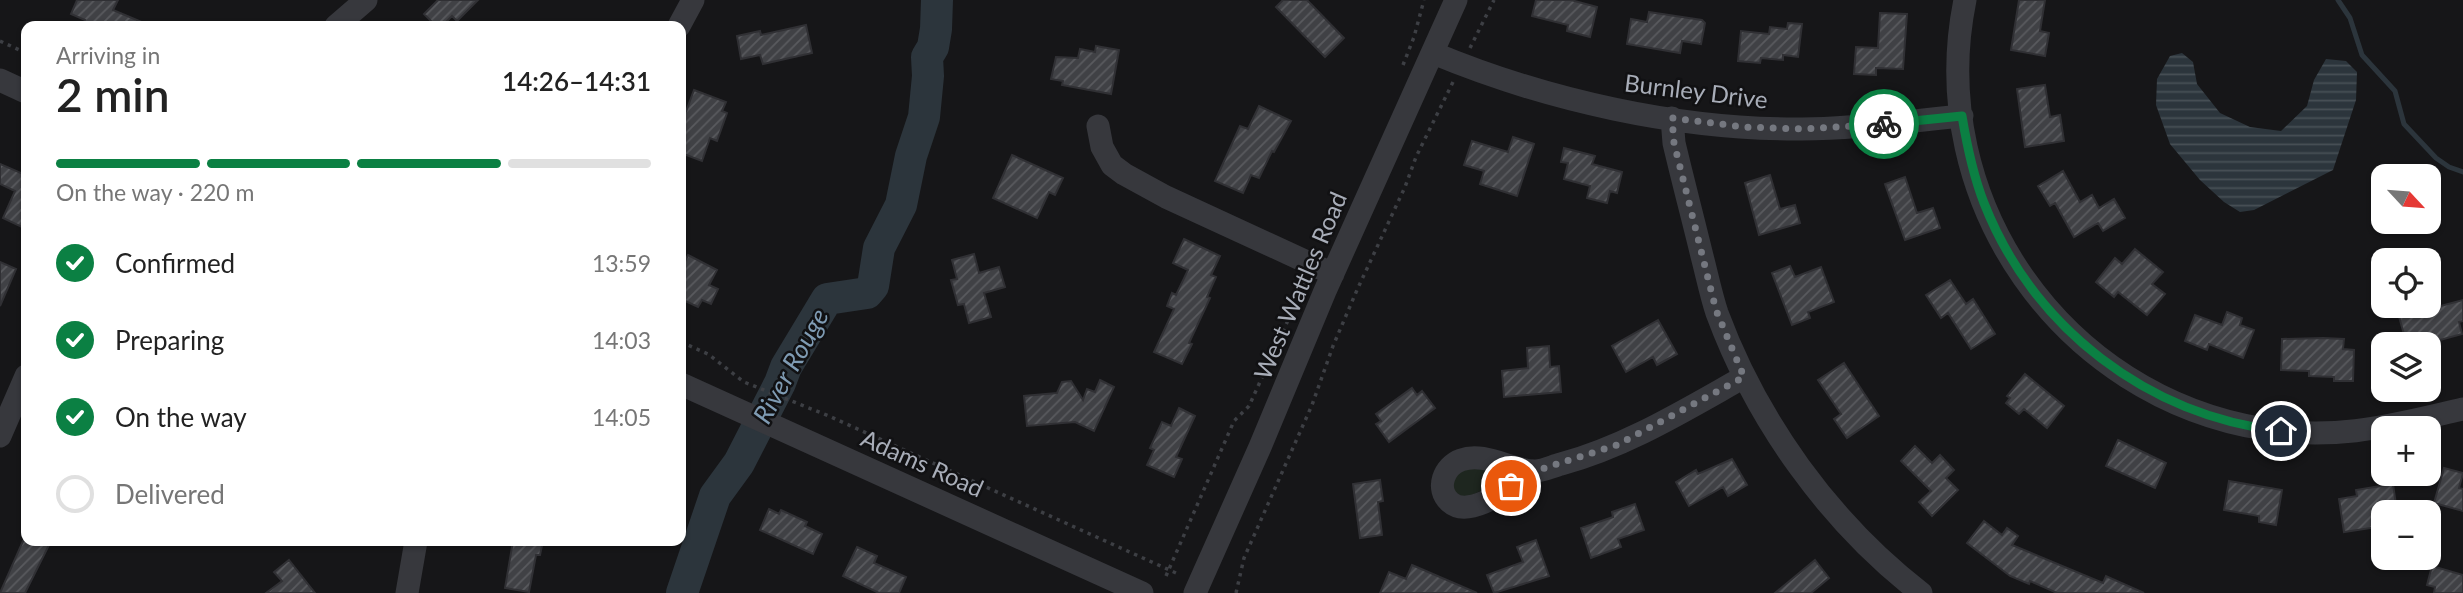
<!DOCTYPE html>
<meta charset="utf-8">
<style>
body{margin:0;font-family:Lato,sans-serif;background:#f2f2f2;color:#222;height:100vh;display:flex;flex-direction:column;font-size:26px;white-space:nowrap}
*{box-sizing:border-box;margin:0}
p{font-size:23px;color:#767676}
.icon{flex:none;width:38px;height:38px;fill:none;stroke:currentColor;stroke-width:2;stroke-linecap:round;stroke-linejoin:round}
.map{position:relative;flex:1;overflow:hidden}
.details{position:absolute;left:21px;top:21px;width:665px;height:525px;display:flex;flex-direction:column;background:#fff;border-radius:14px;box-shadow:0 2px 5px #0004}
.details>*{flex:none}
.needle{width:46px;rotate:116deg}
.controls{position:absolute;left:2371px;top:164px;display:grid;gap:14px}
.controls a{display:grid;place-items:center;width:70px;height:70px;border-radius:14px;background:#fff;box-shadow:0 2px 5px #0004;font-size:35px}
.pin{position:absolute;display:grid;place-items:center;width:60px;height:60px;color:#fff;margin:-30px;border:4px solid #fff;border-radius:50%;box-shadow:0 2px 7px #0007}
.courier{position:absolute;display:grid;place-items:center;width:70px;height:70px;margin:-35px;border:5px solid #0b8043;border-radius:50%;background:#fff;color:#222;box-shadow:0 2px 9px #0007}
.summary em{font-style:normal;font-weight:600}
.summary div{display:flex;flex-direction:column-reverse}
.summary{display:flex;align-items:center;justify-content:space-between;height:119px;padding:0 35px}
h1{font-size:46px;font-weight:600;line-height:52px}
.bar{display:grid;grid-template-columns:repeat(4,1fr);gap:10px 7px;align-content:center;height:84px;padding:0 35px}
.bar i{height:9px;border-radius:5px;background:#e0e0e0}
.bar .on{background:#0b8043}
.bar p{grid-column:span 4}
ol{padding:0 35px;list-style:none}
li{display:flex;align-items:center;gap:21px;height:77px}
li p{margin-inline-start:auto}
li .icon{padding:7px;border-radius:50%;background:#0b8043;color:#fff;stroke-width:4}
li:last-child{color:#767676}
li i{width:38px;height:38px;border:4px solid #e0e0e0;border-radius:50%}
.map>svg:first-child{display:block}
</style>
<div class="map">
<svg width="2463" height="593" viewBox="0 0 2463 593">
<defs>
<pattern id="water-rules" width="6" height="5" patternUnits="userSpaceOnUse" patternTransform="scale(1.75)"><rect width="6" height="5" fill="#2c353c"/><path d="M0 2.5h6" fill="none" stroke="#485056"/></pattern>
<pattern id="building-hatch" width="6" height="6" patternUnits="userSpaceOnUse" patternTransform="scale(1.75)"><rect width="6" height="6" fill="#404145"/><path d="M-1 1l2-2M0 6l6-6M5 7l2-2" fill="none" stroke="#595a5e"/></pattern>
</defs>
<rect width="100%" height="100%" fill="#161618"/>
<path fill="#1e261f" d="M1473,466L1506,475V478L1466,498L1452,491L1453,476Z"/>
<path fill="url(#water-rules)" d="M2182,53L2193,62L2197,84L2220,113L2250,127L2281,131L2307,106L2314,80L2326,59L2346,61L2357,72L2356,100L2333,170L2254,210L2240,212L2224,202L2200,180L2170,144L2156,105L2157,79L2170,56Z"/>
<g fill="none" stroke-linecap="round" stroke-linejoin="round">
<path stroke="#2c353c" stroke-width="5" d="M2338,0L2350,18L2362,55L2395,91L2404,124L2436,158L2449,167L2463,172"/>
<path stroke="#2c353c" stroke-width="32" d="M682,593L715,496L739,463L780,383L786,367L827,299L867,293L873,286L879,248L901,205L911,156L924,117L928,76L927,57L933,47L936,29L937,0"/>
</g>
<path fill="url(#building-hatch)" stroke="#303034" stroke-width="2" d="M77,0H118L113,10L151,26H82L85,20L71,14Z
M438,0H478L457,21L452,16L442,26H436L424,14Z
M1283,0H1307L1344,38L1325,57L1276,7Z
M1536,0H1571L1597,7L1590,37L1567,31L1568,25L1532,16Z
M2019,0H2045L2040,31L2049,33L2045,56L2011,50Z
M1649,12L1702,20L1705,23L1701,44L1682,41L1680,53L1627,44L1631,19L1647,22Z
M1880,13L1907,14L1903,69L1876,68V75L1854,74L1856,47L1878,48Z
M1788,23L1802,24L1798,57L1783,55V60L1761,58L1760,63L1738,61L1741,31L1769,34L1770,27L1787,29Z
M806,25L812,53L763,64L760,55L741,59L737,36L760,31L761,35Z
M1096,46L1119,50L1111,94L1062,85L1063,81L1051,79L1056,57L1078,58L1080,49L1095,52Z
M2045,85L2050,117L2060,115L2064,141L2025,147L2017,89Z
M694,90L726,102L722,111L727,113L717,141L710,138L702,161L681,153V125Z
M1259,106L1291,121L1274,152L1272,151L1259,178L1251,175L1243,193L1215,181L1240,126L1248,129Z
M1513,137L1534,144L1517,196L1480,184L1484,171L1464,165L1472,141L1508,152Z
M1564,148L1595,156L1592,164L1622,172L1617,193L1610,191L1607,203L1587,198L1590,186L1564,179L1568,163L1561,162Z
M1012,155L1063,178L1055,195L1049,192L1037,218L993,198Z
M0,164L23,174L26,167V229L3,218L15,191L0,184Z
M2063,171L2080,202L2092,195L2099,208L2114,199L2125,218L2103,231L2098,223L2074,237L2055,203L2050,206L2038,186Z
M1770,175L1780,209L1795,205L1800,223L1759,235L1745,183Z
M1905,177L1917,213L1933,208L1940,228L1905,240L1885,184Z
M1184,239L1220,256L1211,275L1216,277L1207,297L1210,298L1189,343L1192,344L1182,364L1154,352L1174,309L1167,306L1172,293L1176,295L1188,270L1173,263Z
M2135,249L2163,272L2152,284L2165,294L2147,315L2118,292L2114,297L2096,282L2115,258L2122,264Z
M974,254L979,273L999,267L1005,287L984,293L991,317L969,323L964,304L958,305L951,280L957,279L952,260Z
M688,255L717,270L709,285L718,289L711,304L702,300L698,307L681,299V270Z
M0,262L16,269L0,306Z
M1790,266L1795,277L1821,267L1834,302L1808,312L1810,318L1792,325L1772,273Z
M1950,280L1966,304L1973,299L1995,334L1971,349L1948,313L1941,318L1926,295Z
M2463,300V321L2459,322L2462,334L2422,345H2407L2396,306H2417L2418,312Z
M2227,312L2242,318L2240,325L2254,330L2243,358L2209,344L2207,350L2185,341L2195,315L2222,325Z
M1658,320L1677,354L1657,365L1653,357L1626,372L1612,346Z
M2323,338L2344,339L2343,349L2354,350L2353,381H2334V377L2309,376V371L2281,370L2282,339Z
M1549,346L1550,367L1559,366L1561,392L1504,397L1502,371L1528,368L1527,348Z
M1844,363L1879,416L1847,438L1834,419L1841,414L1818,380Z
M2025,374L2064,406L2047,428L2024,409L2019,414L2006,403L2010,398L2007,396Z
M1100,380L1114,387L1094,431L1075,422L1027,426L1024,396L1057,393L1062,382L1071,381L1083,400L1087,389L1095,392Z
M1412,388L1417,395L1422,391L1435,408L1389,442L1376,424L1381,421L1376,414Z
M1179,408L1195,416L1176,457L1182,459L1174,477L1147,465L1154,450L1150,448L1162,422L1171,426Z
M2118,440L2166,463L2155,488L2106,466Z
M1915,446L1932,463L1940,455L1954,470L1946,478L1958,490L1932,516L1919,502L1931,491L1901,461Z
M1732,459L1747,485L1728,496L1723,487L1689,506L1676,482L1696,470L1698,474Z
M2444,468L2463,473L2459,488L2463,489V511L2434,503Z
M1380,480L1383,501L1378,502L1382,535L1360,538L1353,484Z
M2229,481L2282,490L2276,525L2259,522V516L2224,510Z
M2393,484L2397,512L2384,513V526L2344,532L2339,499L2357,496L2356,490Z
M1635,504L1644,530L1618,539L1621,547L1591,558L1581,528L1613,517L1612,512Z
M769,509L779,514L781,510L807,522L805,526L822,534L813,554L760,530Z
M1984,521L2002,535L2007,528L2018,536L2012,545L2103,583L2106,576L2144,593H2057L2030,581L2029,584L2010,576L1967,543Z
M1536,540L1549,576L1494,593L1487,575L1523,562L1517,547Z
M23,541H51L25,593H0Z
M513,541H543L540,555H536L529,592L505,588Z
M857,547L877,556L874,563L906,577L899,593H879L843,576Z
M289,560L315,593H266L282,581L274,572Z
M1815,560L1829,578L1811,593H1775Z
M1412,565L1477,593H1380L1389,572L1406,579Z
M2432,566L2463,575V593H2434L2435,587L2427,585Z"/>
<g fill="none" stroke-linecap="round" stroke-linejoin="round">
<path stroke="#3d3f44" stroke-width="3.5" stroke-dasharray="3.5 5" stroke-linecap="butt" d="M0,41L26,53
M1470,48L1494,0
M1403,65L1414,37L1424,0
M681,342L708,354L744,382L829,416L1176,573
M1166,576L1234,421L1249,406L1305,283
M1236,593L1244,558L1312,405L1333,346L1357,290L1405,187L1416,157L1454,80"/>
<path stroke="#37383d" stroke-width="23" d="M1965,0C1924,201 2063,397 2264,429C2338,441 2393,425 2463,409
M336,26L366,0
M679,26L693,0
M1433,53C1546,100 1679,130 1802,129C1855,129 1909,121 1962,116
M0,80L26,92
M1672,118L1674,143C1683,181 1693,219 1702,256C1707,275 1711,295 1717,313C1757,421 1829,522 1921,593
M1098,126L1102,147L1112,165L1124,174L1166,197L1333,274
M681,384L1142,593
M0,436L26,376
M1535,471C1516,482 1471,521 1450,502C1435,489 1444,466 1461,460C1485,451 1511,471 1535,471C1543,471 1553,466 1561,464C1627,446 1685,410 1744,377
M407,593L416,541
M1195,593L1260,447L1325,291L1456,0"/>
</g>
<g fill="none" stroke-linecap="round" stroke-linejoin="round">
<path stroke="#757880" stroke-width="7" stroke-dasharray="0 12.6" d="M1511,486L1535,471L1617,445L1744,377L1716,310L1674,143L1672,118L1744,127L1803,129L1884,124"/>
<path stroke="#0b8043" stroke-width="9" d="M1884,124L1962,116C1967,146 1973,175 1984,203C2033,328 2148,416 2281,431"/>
</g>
<g text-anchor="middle" stroke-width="5" stroke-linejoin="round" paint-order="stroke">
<g font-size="24" fill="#a8adb8" stroke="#111113">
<text transform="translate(1696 92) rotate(7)" y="8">Burnley Drive</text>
<text transform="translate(1301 286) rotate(-67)" y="8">West Wattles Road</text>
<text transform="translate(922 464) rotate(24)" y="8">Adams Road</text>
</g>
<g font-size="26" font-style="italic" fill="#7f9bb3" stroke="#111113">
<text transform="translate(791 366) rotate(-61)" y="9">River Rouge</text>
</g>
</g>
</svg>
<div class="controls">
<a><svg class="needle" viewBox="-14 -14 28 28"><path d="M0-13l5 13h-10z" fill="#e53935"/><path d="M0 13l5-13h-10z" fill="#767676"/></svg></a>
<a><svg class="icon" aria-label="locate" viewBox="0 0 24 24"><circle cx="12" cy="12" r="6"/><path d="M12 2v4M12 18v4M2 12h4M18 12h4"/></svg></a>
<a><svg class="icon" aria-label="layers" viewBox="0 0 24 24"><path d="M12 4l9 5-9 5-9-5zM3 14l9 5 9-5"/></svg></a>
<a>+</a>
<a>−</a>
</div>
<div class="pin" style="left:1511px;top:486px;background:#ea580c"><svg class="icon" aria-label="bag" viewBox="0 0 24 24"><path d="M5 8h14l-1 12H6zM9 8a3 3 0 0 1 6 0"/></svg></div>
<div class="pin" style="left:2281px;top:431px;background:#1f2937"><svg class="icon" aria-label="home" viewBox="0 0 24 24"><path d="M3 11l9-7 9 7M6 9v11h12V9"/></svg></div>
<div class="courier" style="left:1884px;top:124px"><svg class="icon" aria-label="bike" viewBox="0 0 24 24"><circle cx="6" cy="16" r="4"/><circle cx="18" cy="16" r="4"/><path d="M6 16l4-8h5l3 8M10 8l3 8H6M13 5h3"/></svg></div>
<section class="details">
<div class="summary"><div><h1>2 min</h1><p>Arriving in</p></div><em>14:26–14:31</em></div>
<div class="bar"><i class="on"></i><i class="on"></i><i class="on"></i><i></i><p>On the way · 220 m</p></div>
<ol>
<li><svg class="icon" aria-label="check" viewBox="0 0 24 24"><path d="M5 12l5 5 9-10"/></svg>Confirmed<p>13:59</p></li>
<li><svg class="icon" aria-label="check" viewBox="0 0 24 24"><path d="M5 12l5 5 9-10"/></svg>Preparing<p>14:03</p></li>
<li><svg class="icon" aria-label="check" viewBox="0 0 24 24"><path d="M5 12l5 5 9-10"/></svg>On the way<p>14:05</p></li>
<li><i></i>Delivered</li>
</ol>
</section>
</div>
